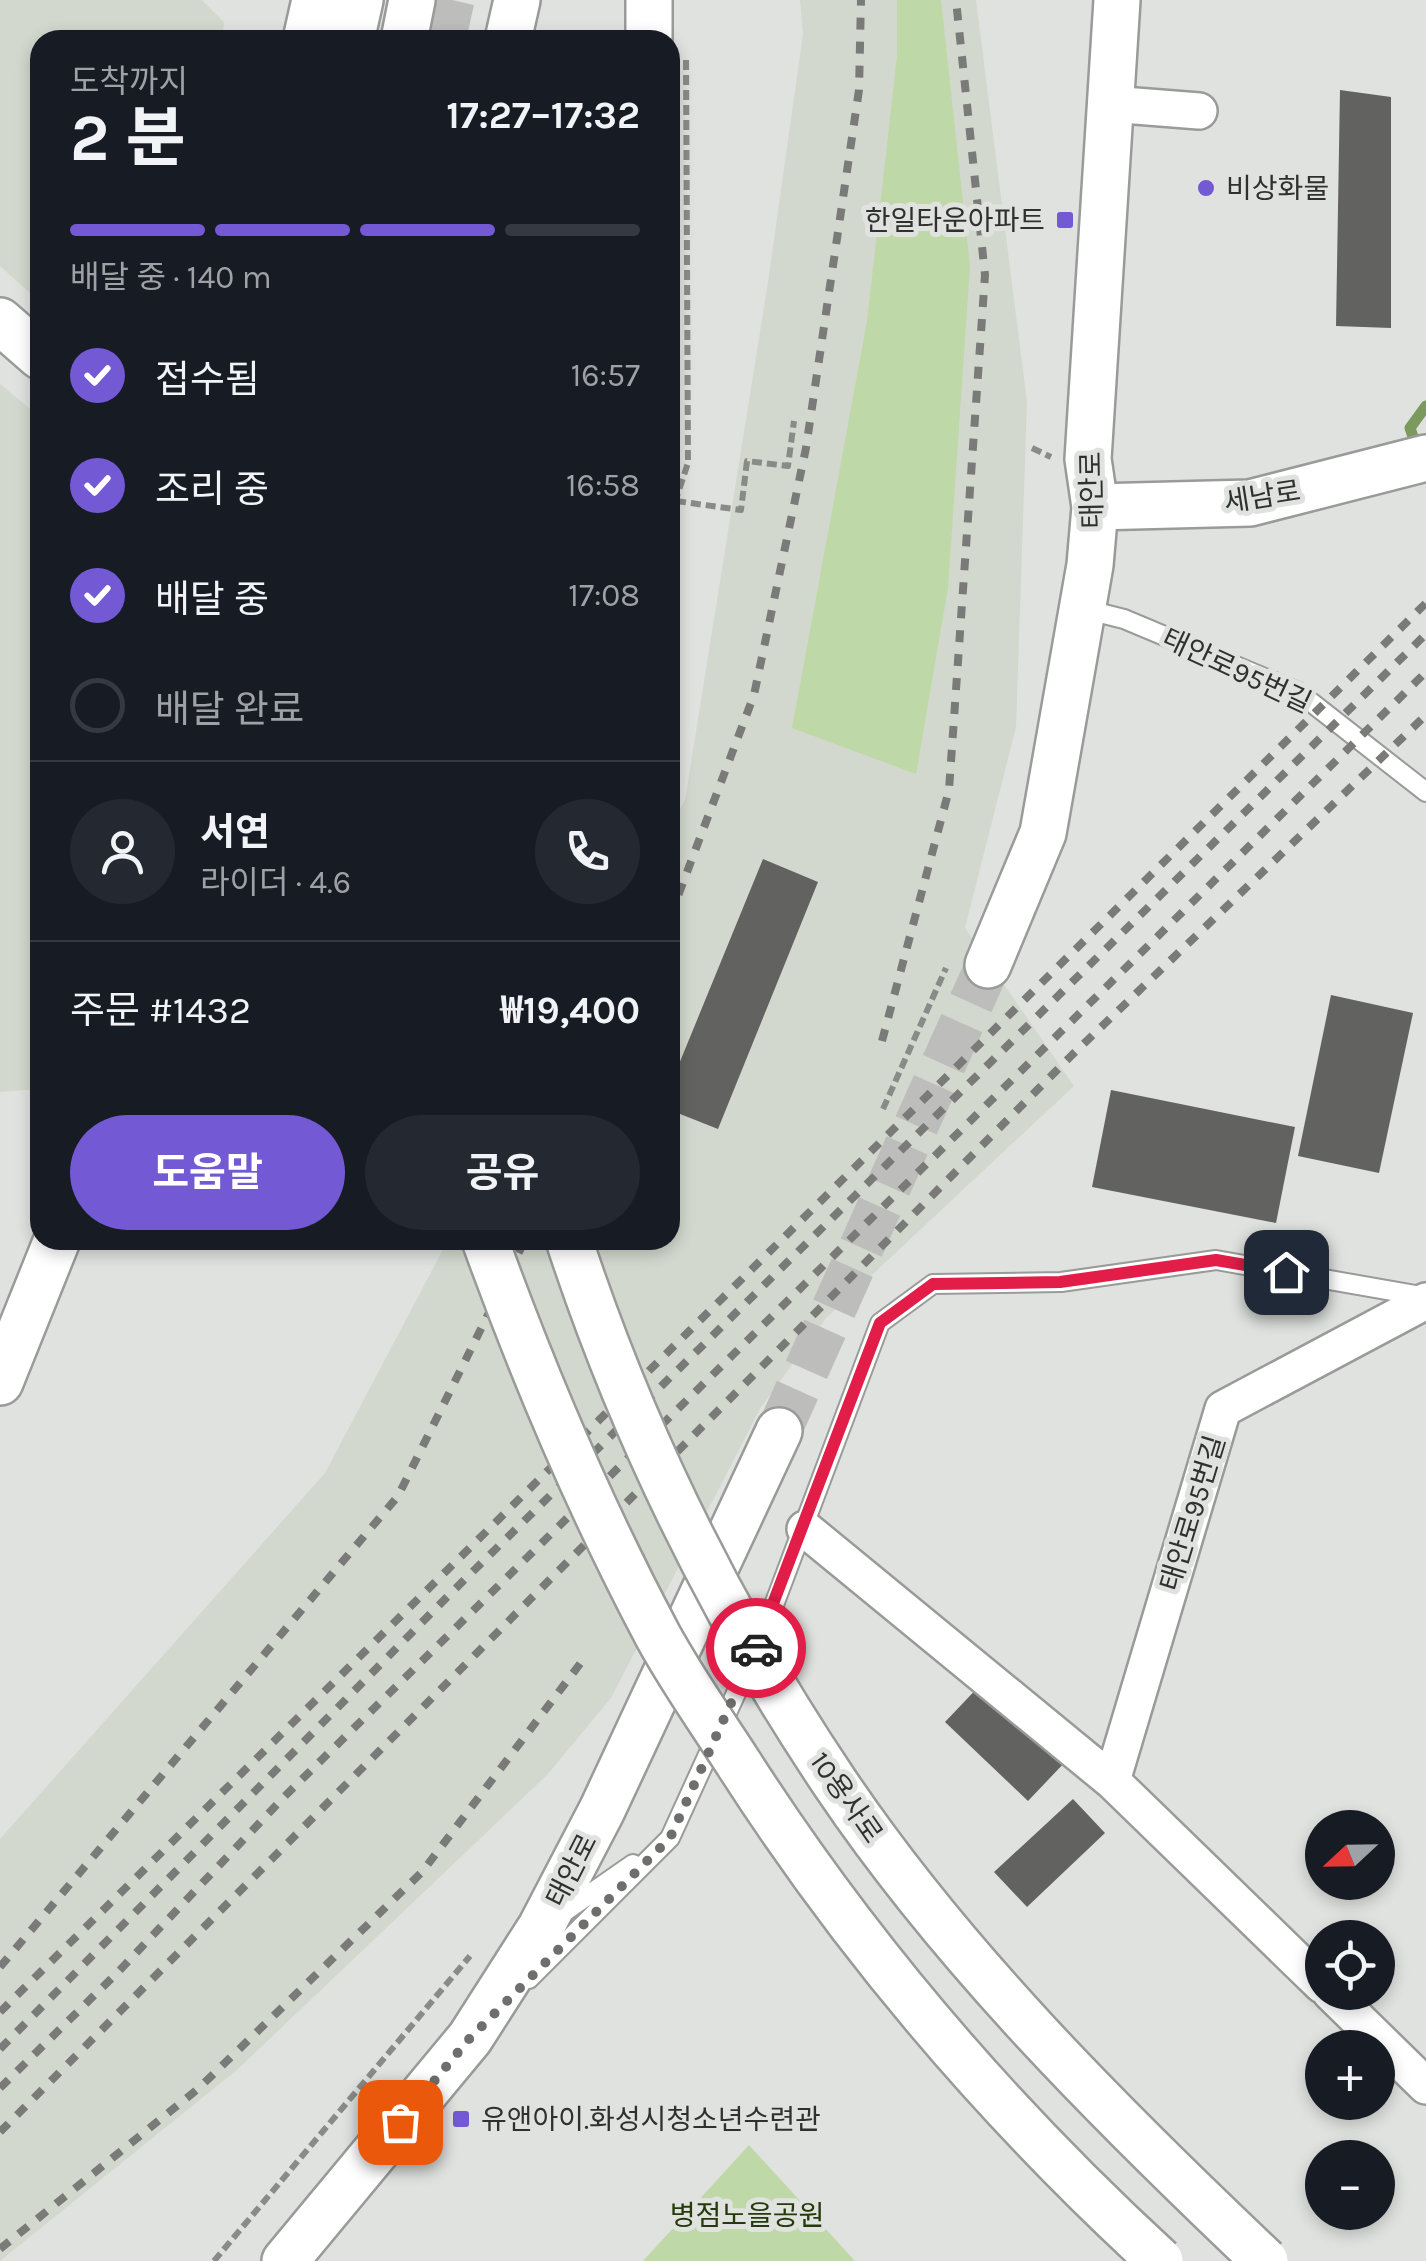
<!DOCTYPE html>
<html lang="ko">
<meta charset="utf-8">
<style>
body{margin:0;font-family:Karla,"Noto Sans KR",sans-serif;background:#242831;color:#f1f3f6;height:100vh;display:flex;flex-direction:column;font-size:38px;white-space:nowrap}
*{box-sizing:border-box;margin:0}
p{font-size:32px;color:#9ea1a6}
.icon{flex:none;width:55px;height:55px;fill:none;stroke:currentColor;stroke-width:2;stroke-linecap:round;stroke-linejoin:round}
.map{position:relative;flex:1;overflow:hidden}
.sheet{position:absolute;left:30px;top:30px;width:650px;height:1220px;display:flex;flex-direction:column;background:#171b24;border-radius:30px;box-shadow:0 5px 15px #0003}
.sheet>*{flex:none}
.needle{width:65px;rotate:248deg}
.buttons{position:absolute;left:1305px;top:1810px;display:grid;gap:20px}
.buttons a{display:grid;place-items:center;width:90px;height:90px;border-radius:50%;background:#171b24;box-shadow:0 5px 15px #0003;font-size:50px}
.pin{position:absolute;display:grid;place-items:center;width:85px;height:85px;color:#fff;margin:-42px;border-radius:20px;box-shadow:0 5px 15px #0006}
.courier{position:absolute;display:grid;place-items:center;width:100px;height:100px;margin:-50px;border:8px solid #e11d48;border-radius:50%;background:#fff;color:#222;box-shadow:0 2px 12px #0007}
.overview em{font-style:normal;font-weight:700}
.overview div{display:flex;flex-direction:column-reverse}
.overview{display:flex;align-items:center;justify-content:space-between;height:170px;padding:0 40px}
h1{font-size:65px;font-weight:700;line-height:75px}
.bar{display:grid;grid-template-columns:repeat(4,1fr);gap:15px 10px;align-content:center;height:120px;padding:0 40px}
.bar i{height:12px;border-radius:8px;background:#363941}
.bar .current{background:#7359d3}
.bar p{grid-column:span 4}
.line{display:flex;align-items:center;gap:25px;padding:0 40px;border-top:2px solid #363941}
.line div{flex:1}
.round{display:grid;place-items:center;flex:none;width:105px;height:105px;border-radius:52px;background:#242831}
ol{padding:0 40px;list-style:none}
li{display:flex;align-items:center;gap:30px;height:110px}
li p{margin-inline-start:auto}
li .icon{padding:10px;border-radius:50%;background:#7359d3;color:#fff;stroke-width:4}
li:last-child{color:#9ea1a6}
li i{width:55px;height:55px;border:5px solid #363941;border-radius:50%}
.cta{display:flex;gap:20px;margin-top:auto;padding:20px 40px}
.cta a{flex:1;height:115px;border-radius:60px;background:#7359d3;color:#fff;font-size:40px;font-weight:700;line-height:115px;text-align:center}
.cta a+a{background:#242831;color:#f1f3f6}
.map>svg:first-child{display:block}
</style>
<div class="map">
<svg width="1426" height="2261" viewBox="0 0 1426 2261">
<rect width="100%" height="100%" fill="#e0e2df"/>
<path fill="#d3d8ce" d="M0,0H202L224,22L222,40H40V302L0,266Z
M800,0H976L1027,402L1016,727L965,928L1074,1086L827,1317L761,1407L611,1698L548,1774L238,2069L0,2261V1839L325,1473L448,1240H670V828L685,800L768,282L803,34Z
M0,384L40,417V1089L0,1092Z"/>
<path fill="#bfd8a7" d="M897,0H941L970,266L948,588L916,774L792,728L867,321L897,56Z
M749,2145L855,2261H643Z"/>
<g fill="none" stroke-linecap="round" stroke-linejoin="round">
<path stroke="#7c9a5d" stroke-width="11" d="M1418,451L1410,428L1426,406"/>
</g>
<path fill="#626361" d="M1340,90L1391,97V328L1336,326Z
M763,859L818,882L718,1129L670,1110V1086Z
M1331,995L1413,1013L1379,1173L1298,1156Z
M1111,1090L1295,1127L1276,1223L1092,1187Z
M984,1681L1067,1760L1028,1801L945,1722Z
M1073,1799L1105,1833L1027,1907L994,1872Z"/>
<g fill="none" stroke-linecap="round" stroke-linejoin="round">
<path stroke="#bdbebc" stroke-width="45" stroke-dasharray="45 22" stroke-linecap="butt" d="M443,40L452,0
M779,1431L988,965"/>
<defs>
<path id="service" d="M1084,609L1124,619L1298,692L1426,792
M564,1912L633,1864
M529,1979L670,1838L763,1634L880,1323L933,1284L1061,1282L1216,1260L1426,1297"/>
<path id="minor" d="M1110,104L1199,111
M805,1529L1112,1781L1322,1985
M1112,1781L1223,1409L1426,1301
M1330,1992L1426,2086"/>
<path id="tertiary" d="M306,40L315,0
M351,40L360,0
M404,40L412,0
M508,40L517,0
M649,40V0
M0,321L40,356
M1095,507L1250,503L1426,458
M988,965L1043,833L1090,565L1095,507L1088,459L1117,0
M0,1382L57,1240
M285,2261L470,2038L541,1927L602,1810L779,1431"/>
</defs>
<use href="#service" stroke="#999b98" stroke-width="22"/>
<use href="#minor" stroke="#999b98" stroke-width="40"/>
<use href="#tertiary" stroke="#999b98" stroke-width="50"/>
<path stroke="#898b88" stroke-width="6" stroke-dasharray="10 5" stroke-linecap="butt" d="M1032,448L1051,457
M676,501L741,510L747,461L788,466L794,421
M670,517L688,463L686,56
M883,1109L946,968
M214,2261L470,1956"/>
<use href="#service" stroke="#fff" stroke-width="18"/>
<use href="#minor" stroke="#fff" stroke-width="35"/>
<use href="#tertiary" stroke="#fff" stroke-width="45"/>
<path stroke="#7a7b79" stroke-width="8" stroke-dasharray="12 12" stroke-linecap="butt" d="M670,917L754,695L806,448L859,90L861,0
M882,1041L949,790L985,275L956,0
M0,1967L398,1496L525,1240
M0,2012L1426,603
M0,2049L452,1592L1426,634
M0,2088L117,1973L285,1796L1426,672
M0,2132L1072,1055L1426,715
M0,2249L199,2088L422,1872L586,1656"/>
<defs>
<path id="tertiary-bridge" d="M485,1240C534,1376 590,1508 658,1636C682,1680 712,1722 739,1764C857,1948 999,2113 1160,2261
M569,1240C632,1432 722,1615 835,1783C952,1957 1113,2117 1265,2261"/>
</defs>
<use href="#tertiary-bridge" stroke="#999b98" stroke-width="50" stroke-linecap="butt"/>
<use href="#tertiary-bridge" stroke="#fff" stroke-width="45"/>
</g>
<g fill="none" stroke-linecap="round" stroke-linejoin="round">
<path stroke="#6e6e6d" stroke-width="10" stroke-dasharray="0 18" d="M400,2122L470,2038L670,1838L756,1648"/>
<path stroke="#e11d48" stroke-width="12" d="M756,1648L880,1323L933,1284L1060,1282L1216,1260L1286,1272"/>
</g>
<g fill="#7359d3" stroke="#e0e2df" stroke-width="4">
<circle cx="1206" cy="188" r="10"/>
<rect x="1055" y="210" width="20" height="20" rx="5"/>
<rect x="451" y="2109" width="20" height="20" rx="5"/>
</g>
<g text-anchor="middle" stroke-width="10" stroke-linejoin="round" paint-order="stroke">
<g font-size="28" fill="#30302f" stroke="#e0e2df" text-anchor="start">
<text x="1226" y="198">비상화물</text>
<text x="1045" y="230" text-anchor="end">한일타운아파트</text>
<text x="481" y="2129">유앤아이.화성시청소년수련관</text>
</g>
<g font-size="28" fill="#30302f" stroke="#e0e2df">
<text transform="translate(1091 490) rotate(-91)" y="10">태안로</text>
<text transform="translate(1262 496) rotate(-9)" y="10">세남로</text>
<text transform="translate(1237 670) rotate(25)" y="10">태안로95번길</text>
<text transform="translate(1192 1513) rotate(-73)" y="10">태안로95번길</text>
<text transform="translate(847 1797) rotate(55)" y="10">10용사로</text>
<text transform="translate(571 1870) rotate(-63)" y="10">태안로</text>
</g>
<g font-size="28" fill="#25390b" stroke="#e0e2df">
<text x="747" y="2225">병점노을공원</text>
</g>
</g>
</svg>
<div class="buttons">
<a><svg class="needle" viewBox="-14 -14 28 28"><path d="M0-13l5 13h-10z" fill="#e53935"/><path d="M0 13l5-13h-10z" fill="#9ea1a6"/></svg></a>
<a><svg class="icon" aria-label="locate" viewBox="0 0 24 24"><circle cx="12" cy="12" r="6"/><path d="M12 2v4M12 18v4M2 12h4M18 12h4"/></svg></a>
<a>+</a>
<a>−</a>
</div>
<div class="pin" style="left:400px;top:2122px;background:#ea580c"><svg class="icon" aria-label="bag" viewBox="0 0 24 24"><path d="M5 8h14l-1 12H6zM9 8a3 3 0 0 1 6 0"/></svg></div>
<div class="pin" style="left:1286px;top:1272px;background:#1f2937"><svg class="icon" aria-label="home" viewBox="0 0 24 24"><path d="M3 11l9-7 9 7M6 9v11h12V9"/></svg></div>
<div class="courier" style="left:756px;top:1648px"><svg class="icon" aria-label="car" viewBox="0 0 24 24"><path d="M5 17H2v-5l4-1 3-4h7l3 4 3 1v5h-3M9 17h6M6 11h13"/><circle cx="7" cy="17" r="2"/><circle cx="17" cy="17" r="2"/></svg></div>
<section class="sheet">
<div class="overview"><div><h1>2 분</h1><p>도착까지</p></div><em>17:27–17:32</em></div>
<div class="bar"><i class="current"></i><i class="current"></i><i class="current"></i><i></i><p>배달 중 · 140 m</p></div>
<ol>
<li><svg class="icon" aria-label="check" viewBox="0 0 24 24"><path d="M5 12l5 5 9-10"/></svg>접수됨<p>16:57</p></li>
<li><svg class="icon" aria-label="check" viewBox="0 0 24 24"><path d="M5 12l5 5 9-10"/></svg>조리 중<p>16:58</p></li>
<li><svg class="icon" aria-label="check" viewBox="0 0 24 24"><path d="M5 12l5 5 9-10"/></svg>배달 중<p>17:08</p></li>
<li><i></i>배달 완료</li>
</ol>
<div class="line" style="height:180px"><a class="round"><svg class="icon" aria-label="person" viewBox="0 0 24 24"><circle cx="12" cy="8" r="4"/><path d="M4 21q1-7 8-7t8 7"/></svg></a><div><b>서연</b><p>라이더 · 4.6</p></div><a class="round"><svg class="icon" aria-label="phone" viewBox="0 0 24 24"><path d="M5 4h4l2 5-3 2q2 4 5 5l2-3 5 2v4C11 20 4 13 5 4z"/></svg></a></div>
<div class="line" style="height:130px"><div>주문 #1432</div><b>₩19,400</b></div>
<div class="cta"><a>도움말</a><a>공유</a></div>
</section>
</div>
